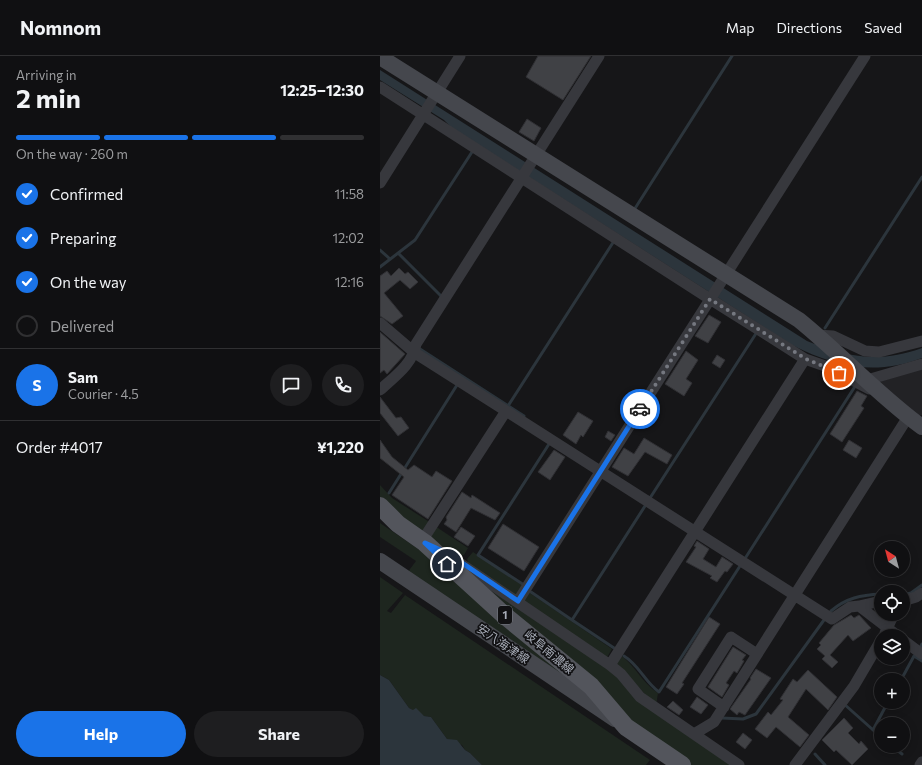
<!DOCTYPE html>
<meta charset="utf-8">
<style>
body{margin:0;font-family:Commissioner,"Noto Sans JP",sans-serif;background:#1e1e20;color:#f1f3f6;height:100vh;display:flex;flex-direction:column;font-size:15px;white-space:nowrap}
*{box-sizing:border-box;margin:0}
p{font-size:13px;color:#9c9d9f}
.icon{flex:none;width:22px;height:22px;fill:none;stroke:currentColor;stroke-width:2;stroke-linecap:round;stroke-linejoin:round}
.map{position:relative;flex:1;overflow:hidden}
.side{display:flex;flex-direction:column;background:#101012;width:380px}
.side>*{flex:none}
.needle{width:26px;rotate:324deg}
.fabs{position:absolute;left:494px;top:485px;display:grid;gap:8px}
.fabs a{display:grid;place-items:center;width:36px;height:36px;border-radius:50%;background:#101012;box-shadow:0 2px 10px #0003,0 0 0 1px #303032;font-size:20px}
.pin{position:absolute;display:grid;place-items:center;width:34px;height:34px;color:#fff;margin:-17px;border:2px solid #fff;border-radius:50%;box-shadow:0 1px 4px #0007}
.courier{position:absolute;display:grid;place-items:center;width:40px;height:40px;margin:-20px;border:3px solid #1a73e8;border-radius:50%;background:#fff;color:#222;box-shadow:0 1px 5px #0007}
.overview em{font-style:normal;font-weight:700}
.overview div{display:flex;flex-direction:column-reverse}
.overview{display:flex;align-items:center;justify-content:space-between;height:68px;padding:0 16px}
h1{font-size:26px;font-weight:700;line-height:30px}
.bar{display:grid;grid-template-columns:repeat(4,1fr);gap:6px 4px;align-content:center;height:48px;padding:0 16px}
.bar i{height:5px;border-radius:3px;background:#303032}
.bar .active{background:#1a73e8}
.bar p{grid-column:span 4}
.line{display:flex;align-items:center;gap:10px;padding:0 16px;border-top:1px solid #303032}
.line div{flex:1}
.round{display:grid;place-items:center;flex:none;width:42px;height:42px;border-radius:21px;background:#1e1e20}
ol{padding:0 16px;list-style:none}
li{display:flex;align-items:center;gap:12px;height:44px}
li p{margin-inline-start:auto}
li .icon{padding:4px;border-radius:50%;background:#1a73e8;color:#fff;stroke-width:4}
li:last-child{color:#9c9d9f}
li i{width:22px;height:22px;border:2px solid #303032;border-radius:50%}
.action{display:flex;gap:8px;margin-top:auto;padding:8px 16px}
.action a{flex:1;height:46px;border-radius:24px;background:#1a73e8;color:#fff;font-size:16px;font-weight:700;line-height:46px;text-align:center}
.action a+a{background:#1e1e20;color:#f1f3f6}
header{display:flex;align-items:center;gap:24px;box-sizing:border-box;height:56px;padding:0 20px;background:#101012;border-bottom:1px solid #303032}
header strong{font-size:19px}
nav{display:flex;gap:22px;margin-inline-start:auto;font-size:14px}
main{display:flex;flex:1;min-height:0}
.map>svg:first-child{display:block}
</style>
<header>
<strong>Nomnom</strong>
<nav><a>Map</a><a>Directions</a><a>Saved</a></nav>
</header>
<main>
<section class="side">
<div class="overview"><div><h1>2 min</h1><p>Arriving in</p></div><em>12:25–12:30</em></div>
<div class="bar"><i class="active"></i><i class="active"></i><i class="active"></i><i></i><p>On the way · 260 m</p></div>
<ol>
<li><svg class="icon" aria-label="check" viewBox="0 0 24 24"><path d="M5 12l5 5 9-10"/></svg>Confirmed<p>11:58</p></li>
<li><svg class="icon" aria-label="check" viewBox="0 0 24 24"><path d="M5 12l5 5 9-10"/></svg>Preparing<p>12:02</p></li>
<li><svg class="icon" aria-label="check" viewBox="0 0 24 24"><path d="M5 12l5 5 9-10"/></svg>On the way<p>12:16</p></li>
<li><i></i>Delivered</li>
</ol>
<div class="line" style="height:72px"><b class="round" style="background:#1a73e8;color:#fff">S</b><div><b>Sam</b><p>Courier · 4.5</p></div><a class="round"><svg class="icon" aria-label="chat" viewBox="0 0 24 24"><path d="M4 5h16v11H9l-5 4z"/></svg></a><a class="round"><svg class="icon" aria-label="phone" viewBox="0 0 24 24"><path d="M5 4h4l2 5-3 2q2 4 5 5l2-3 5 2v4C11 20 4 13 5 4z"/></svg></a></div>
<div class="line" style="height:52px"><div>Order #4017</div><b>¥1,220</b></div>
<div class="action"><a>Help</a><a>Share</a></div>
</section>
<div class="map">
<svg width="542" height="709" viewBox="0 0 542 709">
<rect width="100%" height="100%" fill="#161618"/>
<path fill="#222225" d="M542,311V359L538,360L499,326Z"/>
<path fill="#1e261f" d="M0,429L12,442L51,467L41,477L5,447L0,441Z
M0,467L62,509L215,644L27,517L36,505L0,481Z
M55,470L88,492L84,499L77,501L52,483L51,477Z
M93,496L143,530L139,538L133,539L89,509L87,503Z
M76,506L238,619L352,709H311L254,670L194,611Z
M0,521L23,537L7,555L11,557L25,539L270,704L266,709H102L90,697L85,694L82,689L67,683L51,661L44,660L29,652L9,624L0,619Z
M147,535L232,593L226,603L144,548V540Z
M240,599C255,609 262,627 278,637L276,650L235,606Z"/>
<path fill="#2c353c" d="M0,14L427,285C468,302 500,307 542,292V302C495,320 456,311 412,289L71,71L64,64L0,24Z
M0,619L9,624L29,652L33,654L36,652L44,660L51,661L67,683L77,684L85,694L90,697L102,709H0Z"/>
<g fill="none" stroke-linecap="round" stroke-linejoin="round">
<path stroke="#2c353c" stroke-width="3" d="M254,154L352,0
M0,194L10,203
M18,197L61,240V241
M0,211L35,184L92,96
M445,272L542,121
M40,293L144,360
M128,350L234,185
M9,437L77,329
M268,441L270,442L377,276
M366,501L474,332
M144,529L98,499L169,388
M151,536L192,564
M523,539L531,537L542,529
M451,555C466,542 481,539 501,538
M541,590L542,588
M234,592L192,564L265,450
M244,600C259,609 265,626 279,636L360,510
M521,624L534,600L542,605
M464,648L501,681
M342,662L363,663L376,658L444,564
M493,674L508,646
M512,690L522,698
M435,698L445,709"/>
</g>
<path fill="#404145" stroke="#303034" d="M158,0H211L183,44L146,21Z
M147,63L161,72L154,85L139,76Z
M19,212L25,218L28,216L38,226L30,233L20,224L4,237L23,260L12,268L0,260V220L7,215L11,220Z
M329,259L341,266L328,287L315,280Z
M0,276L25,298L7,318L4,314L0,317Z
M306,295L318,304L306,323L312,327L304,340L285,328Z
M337,299L345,304L340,312L332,307Z
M477,335L487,340L481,350L484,352L462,386L450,378Z
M0,341L16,362L21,361L29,372L18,380L0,357Z
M198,356L213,365L203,381L201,379L196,388L183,379Z
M228,375L235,379L231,385L225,381Z
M264,382L292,399L287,408L265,396L248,420L232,411L244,392L254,398Z
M0,384L12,401L28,414L34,409L52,421L56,415L72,425L48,463L12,439L24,421L0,402Z
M469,384L482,392L476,402L463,394Z
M174,394L185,401L170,424L158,416Z
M82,436L91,442L92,439L120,457L115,464L91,452L76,476L64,468L67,464L66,461Z
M123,468L159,491L144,515L108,492Z
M81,471L95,480L88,490L74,481Z
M317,485L329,493L323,503L336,511L342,501L353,508L347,516L345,515L337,526L330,522L332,520L306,506L316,491L314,490Z
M471,559L474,562L479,559L491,572L473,585L468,579L450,599L458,606L452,612L442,603L445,600L437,593L441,589L439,587L454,569Z
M329,561L340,568L302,627L304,628L297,638L286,631Z
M353,591L366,599L362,604L364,605L357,617L354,615L346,627L349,629L342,641L328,631Z
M376,613L391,622L365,659L359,656L357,659L350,653L371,623L370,622Z
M428,614L457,641L448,654L426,633L408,661L429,679L420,691L396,671L387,682L375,673L388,656L391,659L403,644L400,643L413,623L417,626Z
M317,641L328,649L321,658L310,651Z
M293,645L303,654L299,659L287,651Z
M464,662L473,672L468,677L479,688L481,685L488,693L472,709L456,694L454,696L442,684Z
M363,677L372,684L365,693L356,686Z"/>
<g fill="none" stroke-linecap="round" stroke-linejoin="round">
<path stroke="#37383d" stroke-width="11" d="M0,31L330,243L425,303L445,310L489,333
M0,127L80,0
M0,267L35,297L452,563L470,551L479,550L518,580
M437,279L453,280L485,295L499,296L542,285
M487,324L542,308
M0,334C14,321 33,308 36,288L219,0
M42,485L126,355
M65,497L230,609L241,618L260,641L359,709
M138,545L485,0
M523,545L536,541L542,537
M479,550L501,545
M505,577L514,558
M523,584L542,598
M230,609L425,303
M344,651L318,633L351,581L377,598
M314,678L334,666L528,361
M415,709L474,630L501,584
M540,709L542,706"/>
<path stroke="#45474d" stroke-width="16" d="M0,1L419,264C461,298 498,339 542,371
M0,505L235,663"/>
<path stroke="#53555c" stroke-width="18" d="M0,450L18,468L45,487L124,559L211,630L246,671L302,709"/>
</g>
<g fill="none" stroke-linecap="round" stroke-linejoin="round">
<path stroke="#757880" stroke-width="4" stroke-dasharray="0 7.2" d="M260,353L330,243L426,303L459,317"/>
<path stroke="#1a73e8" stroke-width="5" d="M67,508L45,487L69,498L138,545L260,353"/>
</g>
<g text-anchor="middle" stroke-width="3.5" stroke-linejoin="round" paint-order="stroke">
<rect fill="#111113" stroke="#7b7e86" stroke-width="1" x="118" y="550" width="14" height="18" rx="3"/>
<g font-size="11" font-weight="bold" fill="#a8adb8">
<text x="125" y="563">1</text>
</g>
<g font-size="12" fill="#a8adb8" stroke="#111113">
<text transform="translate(123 588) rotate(34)" y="4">安八海津線</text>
<text transform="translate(169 596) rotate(40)" y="4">岐阜南濃線</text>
</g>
</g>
</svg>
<div class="fabs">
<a><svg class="needle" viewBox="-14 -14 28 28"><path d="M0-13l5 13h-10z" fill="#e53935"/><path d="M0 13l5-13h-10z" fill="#9c9d9f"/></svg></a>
<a><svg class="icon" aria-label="locate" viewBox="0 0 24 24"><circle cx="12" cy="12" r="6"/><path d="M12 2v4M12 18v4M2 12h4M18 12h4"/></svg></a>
<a><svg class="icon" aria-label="layers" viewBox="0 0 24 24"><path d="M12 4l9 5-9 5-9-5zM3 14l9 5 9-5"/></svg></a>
<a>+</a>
<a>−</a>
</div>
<div class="pin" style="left:459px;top:317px;background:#ea580c"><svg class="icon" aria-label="bag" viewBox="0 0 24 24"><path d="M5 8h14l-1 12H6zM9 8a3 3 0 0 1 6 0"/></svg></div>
<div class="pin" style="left:67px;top:508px;background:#1f2937"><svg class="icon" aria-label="home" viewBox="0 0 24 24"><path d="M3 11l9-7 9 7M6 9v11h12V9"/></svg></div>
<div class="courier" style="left:260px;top:353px"><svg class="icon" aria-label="car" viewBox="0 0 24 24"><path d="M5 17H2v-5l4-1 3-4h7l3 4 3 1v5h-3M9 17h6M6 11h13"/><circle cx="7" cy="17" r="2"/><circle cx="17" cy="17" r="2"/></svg></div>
</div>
</main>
